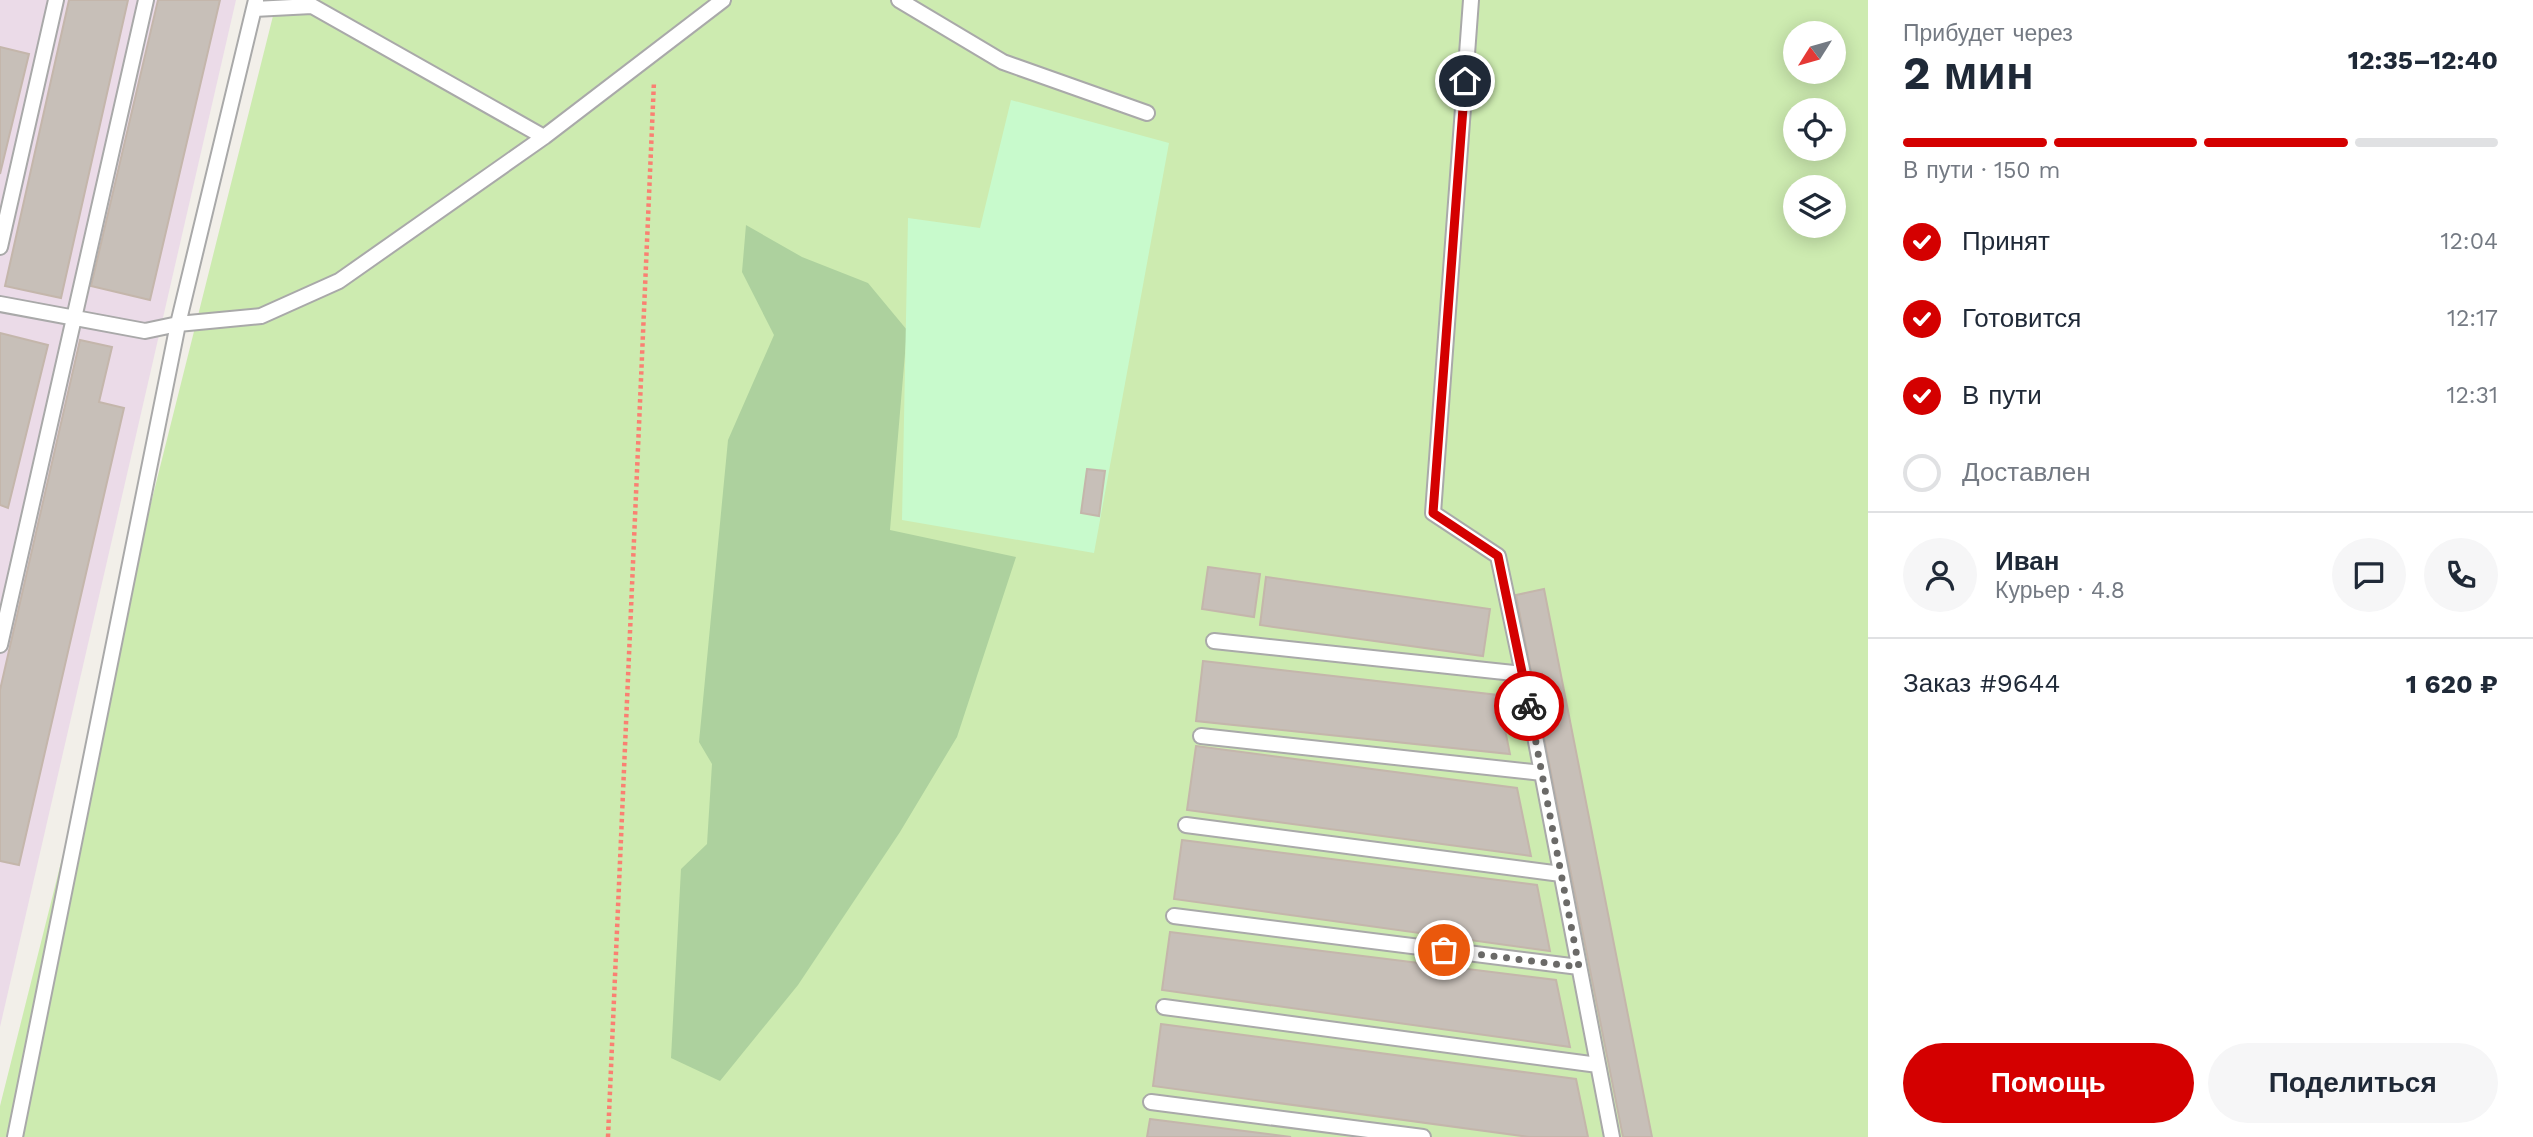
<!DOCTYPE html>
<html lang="ru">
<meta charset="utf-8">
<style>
body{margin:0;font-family:"Work Sans",sans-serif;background:#f6f6f7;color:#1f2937;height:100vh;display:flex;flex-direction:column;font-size:26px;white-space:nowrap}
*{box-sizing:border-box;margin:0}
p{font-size:23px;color:#747a83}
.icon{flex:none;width:38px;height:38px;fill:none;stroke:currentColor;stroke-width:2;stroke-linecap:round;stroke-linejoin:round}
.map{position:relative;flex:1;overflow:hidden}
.drawer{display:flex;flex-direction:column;background:#fff;width:665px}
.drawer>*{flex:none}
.needle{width:46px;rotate:233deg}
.tools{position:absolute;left:1783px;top:21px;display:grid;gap:14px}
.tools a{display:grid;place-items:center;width:63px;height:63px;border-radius:50%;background:#fff;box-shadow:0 4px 18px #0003;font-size:35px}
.pin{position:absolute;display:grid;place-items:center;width:60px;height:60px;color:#fff;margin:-30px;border:4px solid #fff;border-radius:50%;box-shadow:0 2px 7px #0007}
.courier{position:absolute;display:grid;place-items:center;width:70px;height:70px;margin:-35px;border:5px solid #d40000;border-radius:50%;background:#fff;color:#222;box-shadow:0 2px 9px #0007}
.head em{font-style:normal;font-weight:700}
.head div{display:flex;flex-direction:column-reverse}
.head{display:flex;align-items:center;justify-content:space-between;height:119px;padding:0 35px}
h1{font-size:46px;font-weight:700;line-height:52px}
.bar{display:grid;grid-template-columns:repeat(4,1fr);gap:10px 7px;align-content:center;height:84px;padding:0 35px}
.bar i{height:9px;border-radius:5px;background:#e0e1e3}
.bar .selected{background:#d40000}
.bar p{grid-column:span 4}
.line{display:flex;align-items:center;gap:18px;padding:0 35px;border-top:2px solid #e0e1e3}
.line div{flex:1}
.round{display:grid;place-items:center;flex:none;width:74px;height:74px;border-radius:37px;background:#f6f6f7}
ol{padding:0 35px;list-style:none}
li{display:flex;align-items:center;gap:21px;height:77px}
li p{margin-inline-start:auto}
li .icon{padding:7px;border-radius:50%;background:#d40000;color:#fff;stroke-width:4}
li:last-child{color:#747a83}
li i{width:38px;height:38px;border:4px solid #e0e1e3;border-radius:50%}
.primary-button{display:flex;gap:14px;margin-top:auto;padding:14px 35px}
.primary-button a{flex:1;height:80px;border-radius:42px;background:#d40000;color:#fff;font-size:28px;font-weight:700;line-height:80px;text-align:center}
.primary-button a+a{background:#f6f6f7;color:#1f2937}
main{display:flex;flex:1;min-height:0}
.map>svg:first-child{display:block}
</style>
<main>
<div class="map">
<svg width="1868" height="1137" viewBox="0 0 1868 1137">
<rect width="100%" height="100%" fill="#f2efe9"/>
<path fill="#ebdbe8" d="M0,0H236L0,1027Z"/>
<path fill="#cdebb0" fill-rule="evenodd" d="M277,0H1868V1137H0V1106ZM1796,33H1834V72H1796ZM1796,110H1834V149H1796ZM1796,187H1834V226H1796Z"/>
<path fill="#add19e" d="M746,225L802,257L868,283L907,330L890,530L1016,557L957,737L900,832L798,985L720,1081L671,1058L681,869L707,844L712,764L699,742L728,440L774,335L742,272Z"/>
<path fill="#c8facc" d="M1011,100L1169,143L1094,553L902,520L908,218L980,228Z"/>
<path fill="#c7bfb8" stroke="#c4b6ab" stroke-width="2" d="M69,0H128L61,298L5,286Z
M158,0H220L150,300L91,286Z
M0,47L29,54L0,174Z
M0,333L48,345L8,508L0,505Z
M80,340L112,347L99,402L124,408L19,865L0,861V690Z
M1087,469L1105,471L1099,516L1081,513Z
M1208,567L1260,574L1254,617L1202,609Z
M1266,577L1490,609L1483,656L1260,625Z
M1544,589L1652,1137H1623L1516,595Z
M1203,661L1498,695L1510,754L1196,721Z
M1196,746L1517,788L1531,856L1187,810Z
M1182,840L1537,885L1550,951L1174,899Z
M1170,932L1556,980L1570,1047L1162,990Z
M1161,1024L1576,1079L1588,1137H1529L1153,1086Z
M1150,1119L1291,1137H1147Z"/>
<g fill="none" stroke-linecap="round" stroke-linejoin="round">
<defs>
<path id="lane" d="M899,0L1003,62L1147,113
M1471,0L1433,513L1498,556L1523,674
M254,9L312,6L544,137
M0,247L56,0
M0,304L145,331L178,324L261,316L339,281L544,137L723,0
M1214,641L1523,674L1612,1137
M0,645L146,0
M1201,736L1542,773
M1186,825L1561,874
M1174,916L1579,967
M1164,1007L1598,1065
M1151,1102L1423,1137
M15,1137L178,324L256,0"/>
</defs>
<use href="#lane" stroke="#a9a9a9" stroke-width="18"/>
<path stroke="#fa8072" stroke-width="4.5" stroke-dasharray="3.5 3.5" stroke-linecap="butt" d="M608,1137L654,81"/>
<use href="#lane" stroke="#fff" stroke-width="14"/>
</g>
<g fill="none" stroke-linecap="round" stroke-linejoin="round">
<path stroke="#6b6a68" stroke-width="7" stroke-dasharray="0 12.6" d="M1444,950L1579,967L1529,706"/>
<path stroke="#d40000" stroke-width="9" d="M1465,81L1433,513L1498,556L1529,706"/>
</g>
</svg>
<div class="tools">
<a><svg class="needle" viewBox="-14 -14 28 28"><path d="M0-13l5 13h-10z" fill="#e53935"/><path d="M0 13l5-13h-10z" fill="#747a83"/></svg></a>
<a><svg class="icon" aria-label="locate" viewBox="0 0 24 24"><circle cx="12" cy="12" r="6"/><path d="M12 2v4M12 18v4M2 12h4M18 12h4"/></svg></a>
<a><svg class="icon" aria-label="layers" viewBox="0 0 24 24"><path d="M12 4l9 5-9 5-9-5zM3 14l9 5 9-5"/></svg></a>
</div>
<div class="pin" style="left:1444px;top:950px;background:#ea580c"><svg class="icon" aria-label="bag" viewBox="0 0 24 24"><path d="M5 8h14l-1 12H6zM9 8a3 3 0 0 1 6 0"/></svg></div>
<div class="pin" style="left:1465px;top:81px;background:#1f2937"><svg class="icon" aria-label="home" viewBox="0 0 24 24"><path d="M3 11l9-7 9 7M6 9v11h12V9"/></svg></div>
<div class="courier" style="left:1529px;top:706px"><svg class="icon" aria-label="bike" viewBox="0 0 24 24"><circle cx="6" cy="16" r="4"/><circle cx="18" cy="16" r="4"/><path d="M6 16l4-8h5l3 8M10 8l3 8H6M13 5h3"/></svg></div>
</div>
<section class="drawer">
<div class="head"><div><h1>2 мин</h1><p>Прибудет через</p></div><em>12:35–12:40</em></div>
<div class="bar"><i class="selected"></i><i class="selected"></i><i class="selected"></i><i></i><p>В пути · 150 m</p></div>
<ol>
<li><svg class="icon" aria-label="check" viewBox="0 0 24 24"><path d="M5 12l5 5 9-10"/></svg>Принят<p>12:04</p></li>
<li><svg class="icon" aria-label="check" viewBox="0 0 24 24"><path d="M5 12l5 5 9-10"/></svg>Готовится<p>12:17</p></li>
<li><svg class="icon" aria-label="check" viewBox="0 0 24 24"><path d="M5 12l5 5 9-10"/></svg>В пути<p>12:31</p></li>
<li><i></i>Доставлен</li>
</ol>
<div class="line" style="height:126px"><a class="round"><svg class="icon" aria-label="person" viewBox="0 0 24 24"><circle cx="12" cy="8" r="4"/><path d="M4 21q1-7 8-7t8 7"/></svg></a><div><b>Иван</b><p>Курьер · 4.8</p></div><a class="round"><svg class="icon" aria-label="chat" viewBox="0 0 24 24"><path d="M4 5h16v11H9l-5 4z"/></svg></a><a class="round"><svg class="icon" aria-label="phone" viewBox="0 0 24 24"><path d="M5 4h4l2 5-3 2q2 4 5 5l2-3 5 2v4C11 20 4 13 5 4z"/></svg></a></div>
<div class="line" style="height:91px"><div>Заказ #9644</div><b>1 620 ₽</b></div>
<div class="primary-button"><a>Помощь</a><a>Поделиться</a></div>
</section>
</main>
